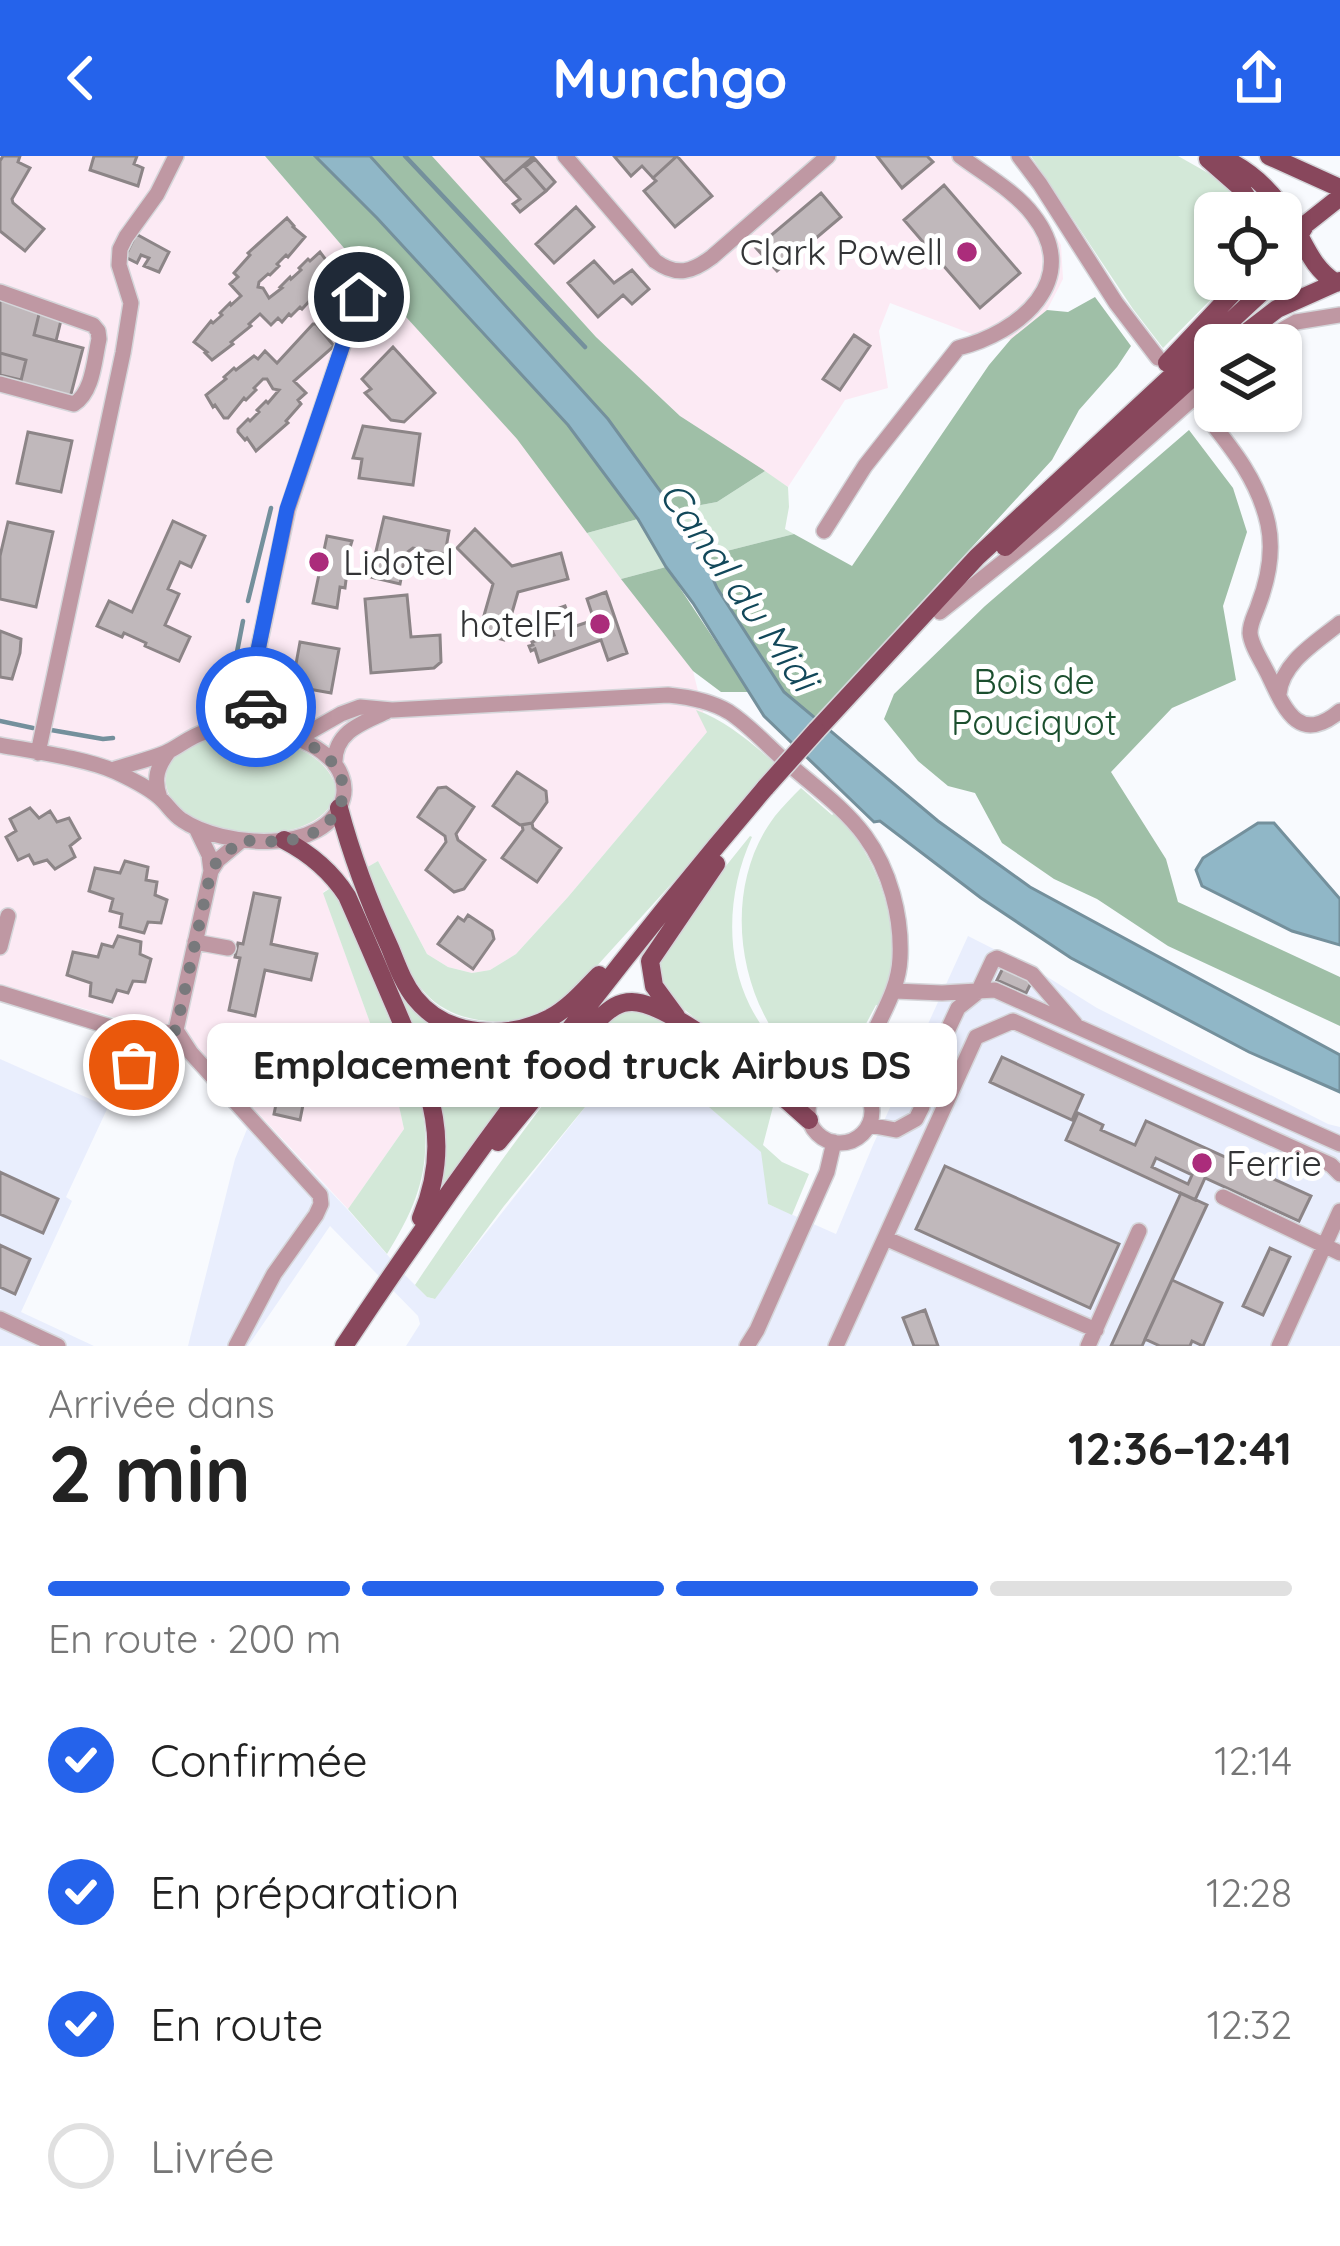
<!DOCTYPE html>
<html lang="fr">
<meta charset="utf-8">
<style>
body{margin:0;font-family:Quicksand,sans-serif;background:#f6f6f6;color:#222;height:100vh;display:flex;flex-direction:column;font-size:45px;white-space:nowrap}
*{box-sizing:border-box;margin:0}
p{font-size:39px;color:#767676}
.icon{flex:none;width:66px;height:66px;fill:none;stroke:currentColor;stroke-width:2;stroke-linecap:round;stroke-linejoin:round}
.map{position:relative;height:1190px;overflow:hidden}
.sheet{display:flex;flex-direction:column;background:#fff;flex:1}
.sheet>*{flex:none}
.fabs{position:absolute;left:1194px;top:36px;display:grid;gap:24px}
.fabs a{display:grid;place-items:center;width:108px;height:108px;border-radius:18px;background:#fff;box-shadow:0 3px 9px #0004;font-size:60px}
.pin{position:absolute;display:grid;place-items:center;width:102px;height:102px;color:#fff;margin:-51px;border:6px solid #fff;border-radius:50%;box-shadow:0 3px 12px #0007}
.courier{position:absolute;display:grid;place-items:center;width:120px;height:120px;margin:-60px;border:9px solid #2563eb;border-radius:50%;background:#fff;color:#222;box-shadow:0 3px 15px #0007}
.bubble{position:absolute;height:84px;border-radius:18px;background:#fff;box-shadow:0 3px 9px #0004;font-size:39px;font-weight:700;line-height:84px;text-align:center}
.overview em{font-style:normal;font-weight:700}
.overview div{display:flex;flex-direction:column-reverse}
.overview{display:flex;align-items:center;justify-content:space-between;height:204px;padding:0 48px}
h1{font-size:78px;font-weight:700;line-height:90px}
.bar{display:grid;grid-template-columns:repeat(4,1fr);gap:18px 12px;align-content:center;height:144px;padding:0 48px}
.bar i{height:15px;border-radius:9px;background:#e0e0e0}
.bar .selected{background:#2563eb}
.bar p{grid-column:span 4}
ol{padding:0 48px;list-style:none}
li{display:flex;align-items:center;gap:36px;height:132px}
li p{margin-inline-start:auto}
li .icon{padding:12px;border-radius:50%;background:#2563eb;color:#fff;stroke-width:4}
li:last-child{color:#767676}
li i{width:66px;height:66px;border:6px solid #e0e0e0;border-radius:50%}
header{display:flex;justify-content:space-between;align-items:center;height:156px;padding:0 48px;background:#2563eb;color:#fff;font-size:54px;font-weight:700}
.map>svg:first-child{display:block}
</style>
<header><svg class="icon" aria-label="back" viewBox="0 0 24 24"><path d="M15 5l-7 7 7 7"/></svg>Munchgo<svg class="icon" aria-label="share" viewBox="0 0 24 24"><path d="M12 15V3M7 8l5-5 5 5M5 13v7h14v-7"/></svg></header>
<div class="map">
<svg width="1340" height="1190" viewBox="0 0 1340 1190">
<rect width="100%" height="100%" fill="#f8fafe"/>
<path fill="#fceaf4" d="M0,0H265L356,106L518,283L693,515L708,575L568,741L516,798L490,814L472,817L448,811L427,798L378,705L323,736L397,941L404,973L348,1053L199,894L178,904L164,897L143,870L0,828Z
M432,0H975L1035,47L1061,89L1063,123L1047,154L1011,183L972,178L890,147L879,175L888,232L845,244L788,331L680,260L596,181Z"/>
<path fill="#e9eefd" d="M968,780L1041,817L1097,852L1328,968L1340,971V1190H406L420,1168L418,1160L330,1070L248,1190H188L235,1003L247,973L213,934L220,919L348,1054L405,1119L427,1141L434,1143L616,912L658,907L762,996L768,1048L836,1078L873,989Z
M0,903L108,951L66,1041L72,1045L21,1156L94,1190H0Z"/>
<path fill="#d3e8d8" d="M1031,0H1178L1217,22L1236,38L1245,57H1215V123H1231L1163,192L1133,153Z
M765,315L788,331L789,351L785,373L794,378L703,401L674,354L717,346Z
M638,363L666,411L621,423L587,377Z
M696,554C727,565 751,587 776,608L724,670L585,823C571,836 557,847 539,856C505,873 453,867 426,838C398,808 380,751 364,713L378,705L427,798L448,811L472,817L490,814L516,798L568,741L707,576Z
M249,581C285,586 324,594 337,633C325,694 208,684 176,649C170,642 165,632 166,623C166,585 221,580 249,581Z
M801,632L832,659L835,657C883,705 908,786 881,850L876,849L852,894L816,907L796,904C736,842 721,731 775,660C783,650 792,641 801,632Z
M750,680L752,681C728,734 724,797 750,850C760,870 775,887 784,908L780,924L765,918L676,847L664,836L657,809L685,761Z
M332,731L341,746L419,936C434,1002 422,1042 387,1098L348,1053L404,973L397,941L323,737Z
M397,824L435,866L551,870L555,875L444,1027L441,1026L442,1004L390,826Z
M628,853L653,857L775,943L763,989L782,1006L809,1018L792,1059L768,1048L761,996L658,907L617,912L504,1050L435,1143L427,1141L415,1129C462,1058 512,989 564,921C582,899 602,864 628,853Z"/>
<path fill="#9fbfa7" d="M265,0H315L377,62L568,269L638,363L587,377L517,283L356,106Z
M370,0H432L596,181L680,260L765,315L717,346L674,354L608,263Z
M1095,141L1131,190L1117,211L1079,254L1052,304L815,562L784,536L717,432L703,401L794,378L852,410L989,209L1011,183L1047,154L1068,156Z
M1189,274L1233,332L1247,376L1223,450L1236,524L1172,552L1111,616L1166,703L1178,746L1340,821V870L1168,790L1097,743L1054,723L1002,687L975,637L948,630L918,605L884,563L894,538L985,450Z
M666,411L749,536H721L693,515L621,423Z"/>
<path fill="#90b7c7" stroke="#74909c" stroke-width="3" d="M315,0H370L608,263L674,354L703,401L717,432L784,536L938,665L1030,731L1340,899V936L1249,896L1071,802L981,742L880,665L874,666L764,560L693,447L666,411L638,363L568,269L377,62Z
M1258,667H1274L1340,743V789L1292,775L1202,730L1196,714L1203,702Z"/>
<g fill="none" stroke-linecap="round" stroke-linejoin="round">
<path stroke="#74909c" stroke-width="4.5" d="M405,0L585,191
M248,445L271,352
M199,550L217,542L230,532L243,465
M0,565L33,572
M51,574L103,583L113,582"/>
</g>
<path fill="#c0b8bb" stroke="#8c8587" stroke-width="3" fill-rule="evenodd" d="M3,0H20L18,6L30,12L12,43L13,47L44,73L25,95L0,75V5Z
M94,0H137L134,8L143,12L138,30L90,14Z
M481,0H532L533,1L504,26Z
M614,0H677L653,22L642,10L631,20Z
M677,0L712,40L675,71L644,35L656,25L653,22Z
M877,0H927L933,6L902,32Z
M533,1L525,11L546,35L520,56L513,48L520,43L504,26Z
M535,3L555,26L546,35L525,11Z
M944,29L1020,117L980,152L904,64Z
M821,37L841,61L777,115L756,92Z
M576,51L594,71L554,107L536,88Z
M287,62L294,70L293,71L305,81L288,101L286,99L277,108L279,110L270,119L268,118L259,126L258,131L263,132L269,142L282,132L280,131L290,121L291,123L301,114L299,112L308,103L310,105L320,96L329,108L331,107L338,114L302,153L300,151L291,160L289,158L282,166L278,162L271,169L260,158L249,168L251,170L231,186L233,188L212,204L205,197L207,196L194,186L211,165L213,167L222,159L220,157L230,147L231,149L241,140L230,128L238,121L234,117L250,99L248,97Z
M136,78L169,96L159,116L144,110L149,102L141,99L137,107L125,101Z
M594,105L614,127L632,114L649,133L632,148L623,139L598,161L568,127Z
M0,144L40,154L34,179L83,192L70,242L20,229L26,204L0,197Z
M40,154L62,160L56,185L34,179Z
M313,168H316L334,190L294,225L306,237L298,244L301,248L286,265L288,267L256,295L247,282L245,284L238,276V273L248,263L250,265L259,256L257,254L266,245L268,247L279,234L273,233L267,223H263L254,232L256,234L246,244L244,242L228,262H224L215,249L213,251L206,239L226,223L224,221L234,212L236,214L254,200L258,203L265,195L277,207Z
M854,179L870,190L840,234L823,223Z
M393,191L435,237L404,266L391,264L365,237L371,233L362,223Z
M0,197L26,204L21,224L0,219Z
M363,270L420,278L413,329L359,322L362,303L353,302Z
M28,276L72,285L61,336L17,327Z
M384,361L449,375L445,398L413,392L406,397L400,428L370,421Z
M173,365L205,380L191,411L180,406L168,433L179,438L165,469L190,481L179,505L145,490L146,487L124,477L122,481L97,470L109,445L132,456Z
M8,366L53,376L36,451L0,443V400Z
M475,373L512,410L561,397L568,423L518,436L504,484L479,477L493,428L457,392Z
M327,380L352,385L343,415L347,416L345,432L340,431L337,452L313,447Z
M606,436L627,497L608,504L601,484L539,506L535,493L531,495L529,490L533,489L532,486L554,479L546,457L565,450L573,471L594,464L587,443Z
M407,439L411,481L440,479L441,506L434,512L371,517L365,443Z
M0,475L21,483L20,497L12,523L0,521Z
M300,486L339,493L331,537L292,530Z
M517,616L546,635L547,646L532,667L520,669L493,650Z
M446,631L474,651L456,678L458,684L485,704L464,733L454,736L426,714L446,686L445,680L418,661L438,632Z
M30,652L39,662L50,655L57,666L69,662L80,682L70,690L75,701L55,713L47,704L34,708L29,699L18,704L6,681L16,675L10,663Z
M532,667L533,672L561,692L537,726L502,702L523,674L522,669Z
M125,705L148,711L146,724L157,726L155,739L167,744L161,767L148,766L144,777L120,771L122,758L110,755L113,743L89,735L95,712L120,717Z
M254,737L280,742L271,788L317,798L311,824L265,814L255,860L229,854L240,802L235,801L238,787L243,788Z
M468,759L492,775L494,783L473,813L438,788L458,761L464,765Z
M118,780L141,786L140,798L151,803L145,826L133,825L128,837L117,834L112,846L90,840L91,827L67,819L73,796L98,801L102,788L113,791Z
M1003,812L1032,825L1026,837L997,824Z
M235,882L293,894L296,889L307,891L308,897L359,907L354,933L308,924L300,964L274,958L282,919L230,908Z
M1002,901L1083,939L1072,964L990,926Z
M1078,957L1103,969L1101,974L1135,989L1146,965L1311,1040L1299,1065L1205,1022L1195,1044L1066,984ZM1156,1002L1192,1019L1188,1028L1152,1011Z
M945,1010L1119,1088L1090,1152L916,1073Z
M0,1016L58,1043L43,1077L0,1058Z
M1181,1037L1207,1049L1172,1124L1142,1190H1111Z
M0,1089L30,1103L15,1138L0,1131Z
M1270,1092L1290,1101L1263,1159L1243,1150Z
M1172,1124L1222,1147L1203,1190L1192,1185L1190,1190H1160L1145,1183Z
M925,1154L938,1190H914L903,1162Z"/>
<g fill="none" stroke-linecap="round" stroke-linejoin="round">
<defs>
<path id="minor" d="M565,0L655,105C677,121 692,116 712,101L828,0
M1019,0L1040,28L1116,147L1158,202
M0,136L93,169L98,175L99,183C94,205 93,236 74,248L0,228
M1256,189L1296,166L1340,159
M1203,256C1231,291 1258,323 1268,368C1274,396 1268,424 1258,450C1255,459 1250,467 1250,477C1251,490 1263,507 1269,520C1285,554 1299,589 1340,555
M824,375L865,310L958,192C1019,177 1084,124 1033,59C1015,35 984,18 960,0
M940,456L1052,367L1215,223
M250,533L256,551L276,578
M1279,538C1282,506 1317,486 1340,467
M223,574L239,555L250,533L288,353L359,141
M297,583L341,558L360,551L392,554L668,539C689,541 711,545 729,556C749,569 767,589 785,605C811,628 844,651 865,680C890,714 902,761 900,802C898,851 857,884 862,932
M0,589C32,595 89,603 116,616C131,623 152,633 163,645C169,651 174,659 182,664C221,691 328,701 343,642C347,627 339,610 328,601C300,575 241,566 205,576C190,580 179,591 165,597C148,604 129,608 112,614
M38,597L123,197L131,147L119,109L120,93L126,81L157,38L176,0
M335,609C333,577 361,567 386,556
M160,642C153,623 157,611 169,595
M211,715L218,704L242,684
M195,786L228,792
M0,791L8,760
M895,835L942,837L995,834L1340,988
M0,837L114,872C139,887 127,901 144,919
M176,874L191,897L320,1039L321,1048L316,1059L274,1118L236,1190
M176,874L211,715L209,699L196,672
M132,889L176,874
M808 955a32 32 0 1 1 64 0a32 32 0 1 1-64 0Z
M869,969L896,974L916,963L922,951L923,927L958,852L978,836L993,804L997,802L1032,818L1075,868
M1223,1041L1340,1097
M885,1082L1096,1174
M0,1163L58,1190
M747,1190L757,1174L827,1016L834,986
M836,1190L976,881L1013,865L1331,1009L1340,1018
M1088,1190L1139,1075
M1279,1190L1340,1055"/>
<path id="major" d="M1217,0C1252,13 1277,40 1295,72C1307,93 1314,113 1336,127
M1269,0L1340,32
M1208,3L1241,32L1257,57
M1281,110L1306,68L1340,41
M1230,189L1277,153L1340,125
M1167,207L1246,123
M1005,391L1215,201
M816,575L977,401L1261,137L1272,123
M339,652C352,701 369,746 390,792C397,809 403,827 415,842C447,882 507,884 550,862C570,851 584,834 599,819
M284,684C311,698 331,715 347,740C364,778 380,816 396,853C427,927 455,983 421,1062
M676,860L654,830L650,805L716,708
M766,925L796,931L824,927
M498,986L600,862C610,853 618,846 632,846C672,846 777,935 809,964
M344,1190C473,995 614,809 766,631"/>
</defs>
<use href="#minor" stroke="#d5d6da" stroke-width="18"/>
<use href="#major" stroke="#d5d6da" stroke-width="21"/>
<use href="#minor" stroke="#bf98a3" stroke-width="15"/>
<use href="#major" stroke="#88475c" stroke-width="18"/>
<defs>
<path id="major-bridge" d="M766,631L816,575"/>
</defs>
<use href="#major-bridge" stroke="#d5d6da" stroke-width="21" stroke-linecap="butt"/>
<use href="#major-bridge" stroke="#88475c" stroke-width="18"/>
</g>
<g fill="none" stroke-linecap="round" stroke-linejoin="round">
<path stroke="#78797c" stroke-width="12" stroke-dasharray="0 21.6" d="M134,909L132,890L176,874L211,715L218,704L242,684C272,687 309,688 331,663C357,634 338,602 307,588C296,582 281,582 273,574C266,568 261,559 256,551"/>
<path stroke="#2563eb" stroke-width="15" d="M256,551L250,533L287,353L359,141"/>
</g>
<g fill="#ab2c7b" stroke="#fff" stroke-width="4.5">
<circle cx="967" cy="96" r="12"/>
<circle cx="319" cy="406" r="12"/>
<circle cx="600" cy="468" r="12"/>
<circle cx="1202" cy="1007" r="12"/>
</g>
<g text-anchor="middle" stroke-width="10" stroke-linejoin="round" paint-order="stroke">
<g font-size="36" fill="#333436" stroke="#fff" text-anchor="end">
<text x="943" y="109">Clark Powell</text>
<text x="343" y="419" text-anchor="start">Lidotel</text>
<text x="576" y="481">hotelF1</text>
<text x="1226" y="1020" text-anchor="start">Ferrie</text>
</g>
<g font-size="36" fill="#1b4f2e" stroke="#fff">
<text x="1034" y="538">Bois de<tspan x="1034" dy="41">Pouciquot</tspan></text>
</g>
<g font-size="39" font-style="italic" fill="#12485a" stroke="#fff">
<text transform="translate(739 430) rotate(55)" y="14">Canal du Midi</text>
</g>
</g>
</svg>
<div class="fabs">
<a><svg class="icon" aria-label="locate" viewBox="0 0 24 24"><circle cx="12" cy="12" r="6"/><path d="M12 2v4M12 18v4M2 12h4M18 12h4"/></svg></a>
<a><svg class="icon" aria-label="layers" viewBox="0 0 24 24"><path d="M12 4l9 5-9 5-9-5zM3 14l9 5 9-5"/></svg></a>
</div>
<div class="pin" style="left:134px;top:909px;background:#ea580c"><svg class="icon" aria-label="bag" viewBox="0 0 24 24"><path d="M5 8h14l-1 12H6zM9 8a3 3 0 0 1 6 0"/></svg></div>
<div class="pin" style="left:359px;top:141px;background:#1f2937"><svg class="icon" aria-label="home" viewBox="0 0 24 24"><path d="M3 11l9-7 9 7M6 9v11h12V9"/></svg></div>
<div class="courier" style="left:256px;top:551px"><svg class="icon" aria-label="car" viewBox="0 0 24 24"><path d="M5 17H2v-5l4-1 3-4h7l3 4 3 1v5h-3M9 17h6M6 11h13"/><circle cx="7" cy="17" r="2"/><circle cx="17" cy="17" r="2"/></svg></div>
<div class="bubble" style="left:207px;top:867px;width:750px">Emplacement food truck Airbus DS</div>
</div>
<section class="sheet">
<div class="overview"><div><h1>2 min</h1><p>Arrivée dans</p></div><em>12:36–12:41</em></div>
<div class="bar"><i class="selected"></i><i class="selected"></i><i class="selected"></i><i></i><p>En route · 200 m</p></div>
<ol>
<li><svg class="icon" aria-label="check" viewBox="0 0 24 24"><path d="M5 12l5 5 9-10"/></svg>Confirmée<p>12:14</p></li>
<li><svg class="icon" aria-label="check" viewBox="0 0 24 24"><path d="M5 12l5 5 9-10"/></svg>En préparation<p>12:28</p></li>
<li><svg class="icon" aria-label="check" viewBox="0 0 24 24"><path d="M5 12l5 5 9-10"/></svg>En route<p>12:32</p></li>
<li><i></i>Livrée</li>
</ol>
</section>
